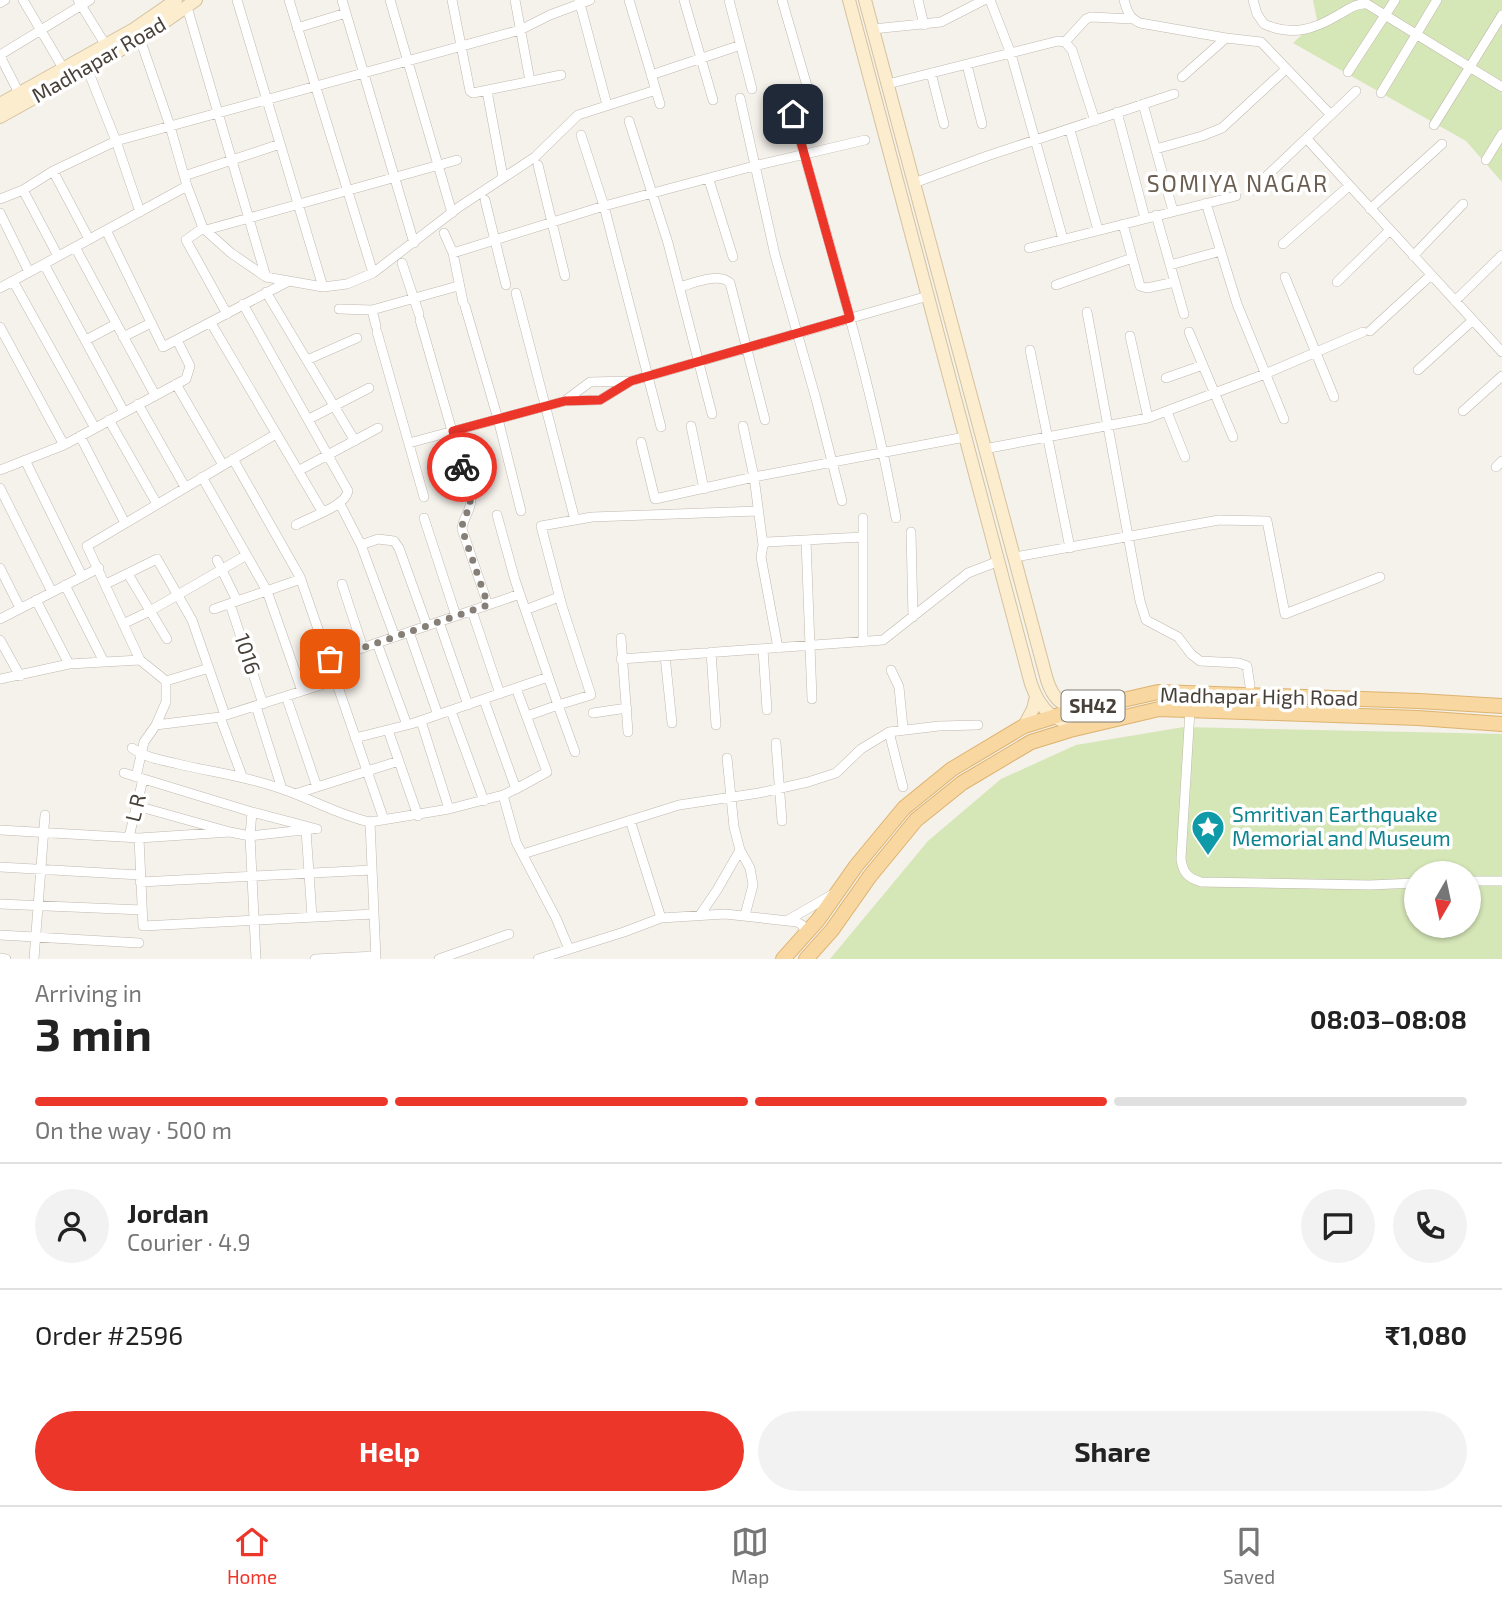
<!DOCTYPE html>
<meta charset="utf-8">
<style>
body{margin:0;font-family:"Exo 2",sans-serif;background:#f2f2f2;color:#222;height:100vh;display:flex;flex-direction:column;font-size:26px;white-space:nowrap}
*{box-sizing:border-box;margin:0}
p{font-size:23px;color:#767676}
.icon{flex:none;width:38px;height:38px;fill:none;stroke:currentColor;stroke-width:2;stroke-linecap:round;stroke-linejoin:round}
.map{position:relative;height:959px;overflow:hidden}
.side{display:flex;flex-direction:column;background:#fff;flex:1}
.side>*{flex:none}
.needle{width:46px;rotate:189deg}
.controls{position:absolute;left:1404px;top:861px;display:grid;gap:14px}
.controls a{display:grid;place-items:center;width:77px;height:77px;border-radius:50%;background:#fff;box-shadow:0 2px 5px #0004;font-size:35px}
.pin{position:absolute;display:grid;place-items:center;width:60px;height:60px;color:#fff;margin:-30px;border-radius:14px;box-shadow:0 4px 10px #0006}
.courier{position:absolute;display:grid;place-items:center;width:70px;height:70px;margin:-35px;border:5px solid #ed362a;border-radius:50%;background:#fff;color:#222;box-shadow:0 2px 9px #0007}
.head em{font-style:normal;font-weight:700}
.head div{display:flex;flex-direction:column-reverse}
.head{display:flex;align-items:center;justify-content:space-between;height:119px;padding:0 35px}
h1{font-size:46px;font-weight:700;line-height:52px}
.bar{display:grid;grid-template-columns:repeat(4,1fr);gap:10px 7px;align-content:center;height:84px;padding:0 35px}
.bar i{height:9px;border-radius:5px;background:#e0e0e0}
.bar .selected{background:#ed362a}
.bar p{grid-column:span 4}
.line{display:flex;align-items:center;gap:18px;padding:0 35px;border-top:2px solid #e0e0e0}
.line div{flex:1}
.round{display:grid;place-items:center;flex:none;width:74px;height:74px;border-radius:37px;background:#f2f2f2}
.primary-button{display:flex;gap:14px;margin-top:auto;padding:14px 35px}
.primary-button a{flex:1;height:80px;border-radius:42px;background:#ed362a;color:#fff;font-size:28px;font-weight:700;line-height:80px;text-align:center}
.primary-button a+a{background:#f2f2f2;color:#222}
.dock{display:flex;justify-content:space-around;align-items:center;height:98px;border-top:2px solid #e0e0e0;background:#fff;font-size:19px;color:#767676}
.dock a{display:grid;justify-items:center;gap:4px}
.dock .selected{color:#ed362a}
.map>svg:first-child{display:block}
</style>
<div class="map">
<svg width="1502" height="959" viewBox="0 0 1502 959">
<rect width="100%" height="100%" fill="#f5f1eb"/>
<path fill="#d5e6b7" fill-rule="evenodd" d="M1313,0H1502V182L1466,141L1293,43L1317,20Z
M1184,727L1502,734V959H830L928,841L1001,779L1076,745ZM1416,873H1468V926H1416Z"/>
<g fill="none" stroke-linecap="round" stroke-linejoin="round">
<defs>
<path id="street" d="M23,0L63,68
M78,0L105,44
M237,0L323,287
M289,0L373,273
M342,0L414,243
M390,0L452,213
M452,0L470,91L473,93L561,75
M515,0L530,81
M579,0L607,105
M629,0L660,104
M684,0L713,100
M729,0L752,89
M782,0L807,86
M918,0L924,25
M990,0L1011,54L1063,239
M1124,0C1127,11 1129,18 1140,23L1226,38
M1253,0L1257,14L1264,24C1293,37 1315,29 1340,14C1349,9 1356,3 1367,4L1502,87
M0,3L5,0
M187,7L266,277
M297,28L346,13
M873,29L941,22L984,0
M140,39L170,126L187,186L203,228L231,253L266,277L323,287L347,284L373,273L459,207L535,157L578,115L656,90
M1065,42L1086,19L1091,17L1133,19
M0,55L90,0
M0,56L19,93
M967,65L982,124
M87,68L116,141L140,212
M1348,72L1395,0
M931,73L944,124
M651,75L741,45
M1182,77L1226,38L1261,42L1331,115
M888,84L1058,41L1065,42L1072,50L1095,121
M487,91L503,177
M787,93C826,235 870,374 896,518
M1381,93L1437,0
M740,98L775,255L816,399L842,501
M1143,104L1173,211
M1117,112L1145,218
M629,121L668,243L712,414
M1434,125L1502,15
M1070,130L1098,230
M581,135L604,206L661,427
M1307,139L1502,352
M1156,149L1202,136L1222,128L1286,69
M1486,160L1502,134
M538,165L565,276
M53,171L89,239
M184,176L280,144
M709,180L733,257
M914,183L987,156L1174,94
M23,190L58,256
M1252,190L1356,91
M0,199L23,190L53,171L116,141L520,30L550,15L590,0
M485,200L506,285
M1206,203L1237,304L1284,419
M1370,209L1442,144
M0,213L29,272
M1156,215L1184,314
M1123,224L1140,286L1147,288L1175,282
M203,228L186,240L227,314
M106,230L163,347L287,282
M206,230L457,160
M444,233L453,253L463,302
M1283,244L1349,186
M75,247L155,395
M1029,248L1236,196
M453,253L604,206L754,166L865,140
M1413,256L1463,204
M402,263L419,314
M44,264L124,412
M1170,265L1221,251
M1285,277L1334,397
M13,281L95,428
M1337,282L1390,230
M1056,285L1132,258
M680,287C694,283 719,272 730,283L765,420
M0,288L187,186
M266,292L355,441
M516,293L575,520
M1455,301L1502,255
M243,304L348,491C346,506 310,517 296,525
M465,306L498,419L521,511
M339,309L372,310L458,286
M372,310L376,326
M1087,312L1140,601L1146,620L1178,637L1191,654L1200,661L1239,663L1247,666L1250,686
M420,320L471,497C472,510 463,517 462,529L488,605
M211,323L322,511
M0,327L64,445
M1370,331L1431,275
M377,332L424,497
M1189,332L1233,437
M1130,336L1148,418
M123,337L151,323
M86,340L116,324
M1030,350L1070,548
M307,360L357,338
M1418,370L1473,320
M1166,378L1203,365
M176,384L223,465
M566,400L590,382L630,381
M138,404L185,487
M1463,411L1502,376
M1167,412L1185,457
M309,419L369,388
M109,420L157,504
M691,426L704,489
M743,426L754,477L763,545
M80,436L125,523
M641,442L655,499L754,477L965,437
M409,443L565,401L600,400L631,381L928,296
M984,449L1148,418L1265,374L1363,332
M233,459L300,577L384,820
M25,460L82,576
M1496,467L1502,461
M0,470L64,445L186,379L190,366L177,340
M298,471L378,428
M202,477L267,591L302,691
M0,488L52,592
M340,504L361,545L395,637
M497,515L515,580L558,705L591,695L562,606L541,526L592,517L758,511
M424,518L456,616
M911,532L913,617
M806,540L812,699
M361,545L378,539L394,541L399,548L427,626
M1015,557L1219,520L1267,521L1285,614L1380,577
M217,560L237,601
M0,568L20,608
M128,574L167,639
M106,584L157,559L192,620L225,715
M342,584L363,648
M65,585L103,660
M36,600L69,664
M230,604L263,704
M214,609L301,579
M525,610L559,597
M472,611L500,694
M0,619L99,568
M439,622L468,705
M123,624L150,611L245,556
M409,632L438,715
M621,638L628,732
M0,640L20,676
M863,642V518
M377,643L407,725
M778,648L761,557L763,545L767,542L863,537
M763,649L767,710
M711,652L716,725
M665,656L672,723
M330,659L520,594
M621,659L883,640L968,573L999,561
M140,660L87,546L276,434
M891,670L899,687L903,728
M0,679L69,664L140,660L166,681V702L156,725L144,742L136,777
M166,681L209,668
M286,696L317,787
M484,700L516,789L503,795L516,842L556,918L569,949
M256,706L282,789
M1190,710L1181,859C1183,873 1188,878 1201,882L1370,885L1416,883
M451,711L484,801
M593,713L627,708
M527,716L558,705L575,752
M220,717L242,776
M421,721L449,809
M156,725L220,717L337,680
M388,730L418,816
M889,732L903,787
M355,738L411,724L548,677
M776,743L782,821
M132,748C146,758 161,760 178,764C212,772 245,776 279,788C310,798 338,815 370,822L376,959
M727,758L734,827L740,850L750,868L753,885L745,915
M124,773L252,812L317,829
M516,789L547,772L516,688
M295,794L399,761
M137,806L230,832L250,836L312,829
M252,812L250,836L256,959
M630,820L661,918
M370,822L449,809L503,795
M0,830L139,838L230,832
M306,830L312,917
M129,837L143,779
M139,838L143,926L374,914
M523,854L679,805L759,793L808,782L836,773L861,749L889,732L939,726L978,725
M0,867L140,875
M1468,881H1502
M140,882L372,870
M0,904L142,910
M700,915L717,890L740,850
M788,920L835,893
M0,935L139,943
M0,958L6,959
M34,959L45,815
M315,959L376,956
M439,959L509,934
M538,959L624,932L661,918L725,914L797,922L802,925L807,933"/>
<path id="secondary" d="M849,0L1031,684C1041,712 1054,722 1083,726
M865,0L1047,680C1053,698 1060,705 1079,710
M0,104L134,29L176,0
M0,117L140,39L196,0
M1024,726L1033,709L1036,697"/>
<path id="primary" d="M783,959L818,920L856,866L904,808L952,769L1024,726L1066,713L1158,692L1419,701L1502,706
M806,959L832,930L870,876L916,820L962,783L1031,742L1070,730L1159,709L1418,718L1502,724"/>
</defs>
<use href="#street" stroke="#c0b8ae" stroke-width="10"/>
<use href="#secondary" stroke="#d4c29f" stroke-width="14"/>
<use href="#primary" stroke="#ddb370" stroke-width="16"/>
<use href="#street" stroke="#fff" stroke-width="9"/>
<use href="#secondary" stroke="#fcedce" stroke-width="12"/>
<use href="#primary" stroke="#f8d7a0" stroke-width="14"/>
</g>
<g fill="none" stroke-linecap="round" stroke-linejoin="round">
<path stroke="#857f77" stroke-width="7" stroke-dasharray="0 12.6" d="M330,659L488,605L462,529L463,520L471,505L462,467"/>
<path stroke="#ed362a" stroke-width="9" d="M462,467L453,431L565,401L600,400L631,381L850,318L793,114"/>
</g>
<defs>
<symbol id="sight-pin" viewBox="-11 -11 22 30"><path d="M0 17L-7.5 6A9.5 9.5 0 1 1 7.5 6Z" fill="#0f9aa8" stroke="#fff"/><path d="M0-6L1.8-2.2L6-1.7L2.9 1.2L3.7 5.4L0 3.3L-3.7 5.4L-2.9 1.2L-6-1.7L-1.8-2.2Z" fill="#fff"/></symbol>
</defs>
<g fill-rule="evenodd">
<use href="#sight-pin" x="1189" y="808" width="38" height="52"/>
</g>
<g text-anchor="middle" stroke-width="7" stroke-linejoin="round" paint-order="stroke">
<rect fill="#fff" stroke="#7f7a74" stroke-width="2" x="1061.5" y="690.5" width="63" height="31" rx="5"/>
<g font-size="19" font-weight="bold" fill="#484139">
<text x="1093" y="713">SH42</text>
</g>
<g font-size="21" fill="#484139" stroke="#fff">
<text transform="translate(99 60) rotate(-30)" y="7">Madhapar Road</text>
<text transform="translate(247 654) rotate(72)" y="7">1016</text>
<text transform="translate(1259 697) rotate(1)" y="7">Madhapar High Road</text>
<text transform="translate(136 808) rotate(-76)" y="7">L R</text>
</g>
<g font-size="21" fill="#0d838f" stroke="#fff" text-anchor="start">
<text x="1232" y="822">Smritivan Earthquake<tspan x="1232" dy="24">Memorial and Museum</tspan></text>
</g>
<g font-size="23" letter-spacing="2" fill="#6b5e51" stroke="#fff">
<text x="1238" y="192">SOMIYA NAGAR</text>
</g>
</g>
</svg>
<div class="controls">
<a><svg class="needle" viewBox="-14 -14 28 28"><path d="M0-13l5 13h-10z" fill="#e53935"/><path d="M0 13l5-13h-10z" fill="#767676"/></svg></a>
</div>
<div class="pin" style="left:330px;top:659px;background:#ea580c"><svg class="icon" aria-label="bag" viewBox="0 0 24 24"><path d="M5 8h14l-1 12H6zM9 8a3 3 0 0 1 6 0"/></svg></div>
<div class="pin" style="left:793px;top:114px;background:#1f2937"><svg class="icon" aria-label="home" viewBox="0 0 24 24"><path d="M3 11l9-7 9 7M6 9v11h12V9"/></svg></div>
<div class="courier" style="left:462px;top:467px"><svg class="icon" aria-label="bike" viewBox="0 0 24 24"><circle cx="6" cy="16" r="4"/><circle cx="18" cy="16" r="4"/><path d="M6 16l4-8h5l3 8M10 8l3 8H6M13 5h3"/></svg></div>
</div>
<section class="side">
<div class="head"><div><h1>3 min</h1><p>Arriving in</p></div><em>08:03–08:08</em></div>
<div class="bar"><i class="selected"></i><i class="selected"></i><i class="selected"></i><i></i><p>On the way · 500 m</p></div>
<div class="line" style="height:126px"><a class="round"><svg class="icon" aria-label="person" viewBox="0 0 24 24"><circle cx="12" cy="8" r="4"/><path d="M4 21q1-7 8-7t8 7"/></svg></a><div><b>Jordan</b><p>Courier · 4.9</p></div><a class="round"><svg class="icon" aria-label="chat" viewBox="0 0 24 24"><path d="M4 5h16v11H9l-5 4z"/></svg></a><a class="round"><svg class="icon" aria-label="phone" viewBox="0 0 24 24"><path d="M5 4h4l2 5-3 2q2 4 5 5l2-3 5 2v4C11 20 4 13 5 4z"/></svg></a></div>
<div class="line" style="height:91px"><div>Order #2596</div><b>₹1,080</b></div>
<div class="primary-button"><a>Help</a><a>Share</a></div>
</section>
<nav class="dock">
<a class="selected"><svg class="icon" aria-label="home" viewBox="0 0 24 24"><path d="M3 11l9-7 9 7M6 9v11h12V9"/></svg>Home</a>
<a><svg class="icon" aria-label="map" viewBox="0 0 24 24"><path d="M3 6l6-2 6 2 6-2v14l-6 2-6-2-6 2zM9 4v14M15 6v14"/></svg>Map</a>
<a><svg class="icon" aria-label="saved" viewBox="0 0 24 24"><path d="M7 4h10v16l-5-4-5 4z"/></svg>Saved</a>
</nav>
